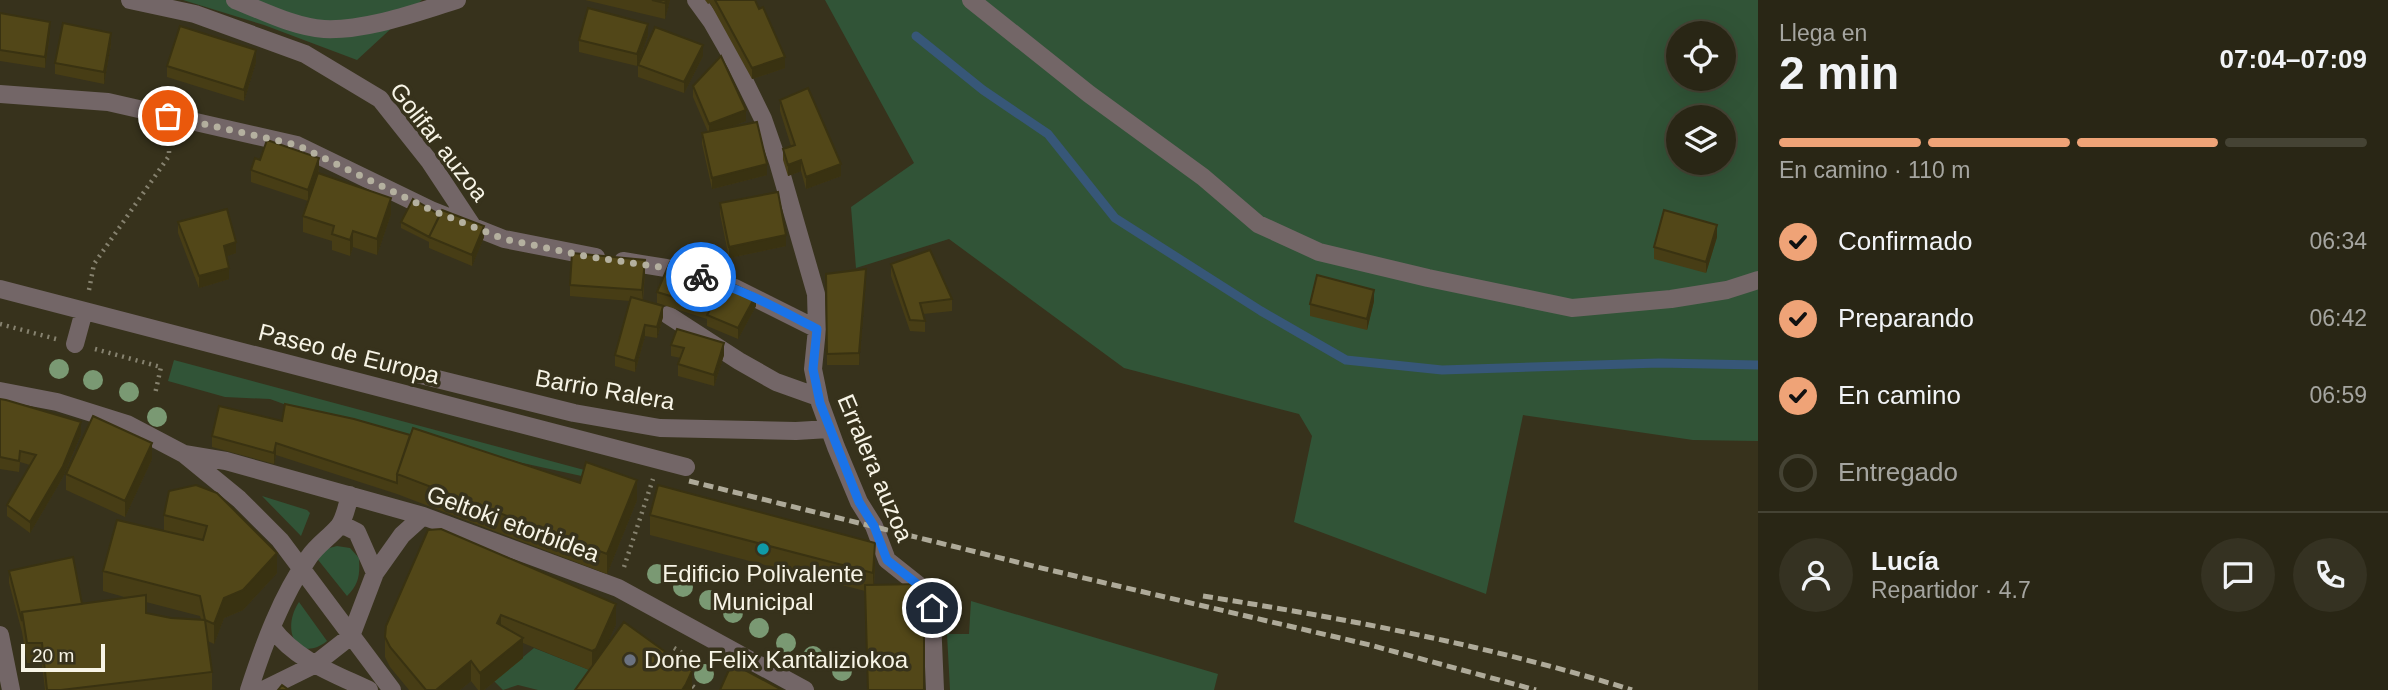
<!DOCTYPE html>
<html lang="es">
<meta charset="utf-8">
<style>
body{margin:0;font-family:Arial,sans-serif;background:#353222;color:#f1f3f6;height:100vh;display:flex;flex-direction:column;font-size:26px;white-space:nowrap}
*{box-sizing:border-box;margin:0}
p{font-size:23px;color:#a5a5a0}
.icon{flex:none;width:38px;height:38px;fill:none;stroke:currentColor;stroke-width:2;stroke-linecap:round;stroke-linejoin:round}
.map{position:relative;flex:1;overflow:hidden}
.side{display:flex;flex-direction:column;background:#292615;width:630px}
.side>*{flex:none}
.buttons{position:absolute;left:1666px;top:21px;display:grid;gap:14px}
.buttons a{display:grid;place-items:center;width:70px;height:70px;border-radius:50%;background:#292615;box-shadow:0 7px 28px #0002,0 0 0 2px #454334;font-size:35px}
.scale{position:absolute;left:21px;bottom:18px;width:84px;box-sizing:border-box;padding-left:7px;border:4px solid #f7f4e6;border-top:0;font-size:19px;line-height:24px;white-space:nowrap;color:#f7f4e6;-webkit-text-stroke:5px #37321c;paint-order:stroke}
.pin{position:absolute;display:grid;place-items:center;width:60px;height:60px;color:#fff;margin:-30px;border:4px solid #fff;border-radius:50%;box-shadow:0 2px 7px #0007}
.courier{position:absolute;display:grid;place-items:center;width:70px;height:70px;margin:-35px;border:5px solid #1a73e8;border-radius:50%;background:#fff;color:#222;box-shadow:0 2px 9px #0007}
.overview em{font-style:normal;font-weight:800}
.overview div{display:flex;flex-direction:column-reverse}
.overview{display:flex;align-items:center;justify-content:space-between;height:119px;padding:0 21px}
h1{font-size:46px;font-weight:800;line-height:52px}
.bar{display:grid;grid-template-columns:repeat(4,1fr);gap:10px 7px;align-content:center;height:84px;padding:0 21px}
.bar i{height:9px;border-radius:5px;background:#454334}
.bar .selected{background:#efa377}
.bar p{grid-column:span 4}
.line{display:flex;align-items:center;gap:18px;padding:0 21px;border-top:2px solid #454334}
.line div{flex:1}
.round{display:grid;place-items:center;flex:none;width:74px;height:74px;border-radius:37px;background:#353222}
ol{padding:0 21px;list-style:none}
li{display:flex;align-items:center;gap:21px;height:77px}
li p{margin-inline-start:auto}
li .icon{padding:7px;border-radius:50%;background:#efa377;color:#111;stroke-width:4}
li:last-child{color:#a5a5a0}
li i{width:38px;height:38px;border:4px solid #454334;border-radius:50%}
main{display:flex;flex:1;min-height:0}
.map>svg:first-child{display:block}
</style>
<main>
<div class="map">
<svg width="1758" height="690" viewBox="0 0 1758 690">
<rect width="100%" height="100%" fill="#37321c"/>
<path fill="#315437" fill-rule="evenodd" d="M183,0H422L357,60L264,25Z
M825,0H1758V441L1693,440L1523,415L1486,594L1294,522L1312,436L1299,414L1124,368L949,239L856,268L851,207L914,163ZM1678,33H1724V79H1678ZM1678,117H1724V163H1678Z
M174,360L588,471L586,477L325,419L270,399L225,397L168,381Z
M262,496L307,510L310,513L301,536Z
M337,546L350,548L359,558C360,575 359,584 347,596L315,556L322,550Z
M971,601L1218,674L1214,690H950L947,634H969Z
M299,602L327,641C298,664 280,631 299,602Z
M534,648L592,671L575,690H538L518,685L503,690L494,681Z"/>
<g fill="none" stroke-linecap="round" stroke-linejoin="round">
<path stroke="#375778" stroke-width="9" d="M916,36L983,90L1048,134L1115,218L1261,311L1346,360L1442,370L1659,363L1758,365"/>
<path stroke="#86826f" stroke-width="4.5" stroke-dasharray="2 5" stroke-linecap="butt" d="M89,290L94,264L169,156V143L165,138
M0,324L56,339
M95,349L161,367L155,394
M624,567L653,479
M674,648L709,669
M687,682L698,690"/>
<path stroke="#736667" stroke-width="18" d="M130,0L195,14L305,54L380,99L430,162L473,227
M235,0C263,11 294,27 324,29C367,31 417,12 457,0
M696,0L712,22L736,64L763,119L778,162L816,294L817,329L813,369L820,403L836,447L859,502L874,526L887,560L931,595L935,690
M971,0L1089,94L1203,177L1258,224L1319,252L1428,278L1572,308L1671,299L1727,290L1758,280
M0,94L108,102L297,145L431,210L504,239L596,257
M623,261L666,268L688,274
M735,288L817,329
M0,289L686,467
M668,315L739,361L776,382L818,397
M75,344L84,311
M417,374L574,413L660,428L796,431L829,429
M0,391L57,402L127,424L184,454L239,499L280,540L392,690
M184,454L226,461L423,516L618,588L805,690
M341,524L357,532L375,573
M272,628C297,661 333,673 369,690
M0,635L11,690
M249,690C264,644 281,597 309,557C317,545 330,537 339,526C345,518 347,505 350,495
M263,690L314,665L351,636L375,573L402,535L423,516"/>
<path stroke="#aeaa99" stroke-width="5" stroke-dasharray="10 5" stroke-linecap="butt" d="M689,481L1037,567L1370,645L1536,690
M1203,596C1348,619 1492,646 1632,690"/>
</g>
<g fill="#7a9973">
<circle cx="59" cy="369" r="10"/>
<circle cx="93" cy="380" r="10"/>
<circle cx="129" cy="392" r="10"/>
<circle cx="157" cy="417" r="10"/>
<circle cx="657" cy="574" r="10"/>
<circle cx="683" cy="587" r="10"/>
<circle cx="709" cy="600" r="10"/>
<circle cx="733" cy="613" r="10"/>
<circle cx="759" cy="628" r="10"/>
<circle cx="786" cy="643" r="10"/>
<circle cx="813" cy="656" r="10"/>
<circle cx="842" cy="671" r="10"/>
<circle cx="704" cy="674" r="10"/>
</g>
<path fill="#473d15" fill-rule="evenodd" d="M585,0H670L665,19Z
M705,0H755L785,68L752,79L710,3L708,4Z
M0,13L50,33L45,68L0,61Z
M648,35L637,66L579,52V40Z
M111,44L104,84L55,74V63Z
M703,56L684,93L638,77V65Z
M256,62L244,101L167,77V66Z
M693,86L746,121L730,127L767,175L712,189L702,144V133L708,132L693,97Z
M780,100L841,176L806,189L801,171L788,176L783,160V149L791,146L780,111Z
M260,160L319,169L318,173L391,214L377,255L353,247L350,256L332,250V241L303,232V216L308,201L251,182V170Z
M720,203L786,246L729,258L720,214Z
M440,215L484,237L472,266L429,248V242L401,228V222Z
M178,222L236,253L226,256L229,279L199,288L178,233Z
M1717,237L1706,273L1654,259V247Z
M891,264L952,299V311L923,314L925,321V332L910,331L891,276Z
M645,272L643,300L663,317L657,338L645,336L635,372L615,366V355L630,301L570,296V285Z
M826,274L866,280L859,365H827Z
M657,292L756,306L738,339L707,326V319L657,303Z
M1374,301L1367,330L1310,316V304Z
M671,345L724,355L714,386L678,376V364L681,358L671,356Z
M0,399L81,434L63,477L30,533L7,516V505L30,465L20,462L19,472L0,469Z
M282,421L580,483L637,500L607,574L397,494L276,455L274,464L212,447V436Z
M152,459L125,517L66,490V474Z
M169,491L277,573L243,610L224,618L214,644L208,641L212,672V690H45L42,663H27L22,632L9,583V571L82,604L128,598L103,591V571L164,531V515ZM146,602L200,616L201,619L171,618L146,613Z
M650,515L875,562L874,585L865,591L650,535Z
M428,530L616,624L606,646L692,690L589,670L523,643V658L484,690H478L471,681L460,690H409L390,667L385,657V637Z"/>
<path fill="#393211" d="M666,0H670L665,19V3Z
M50,22V33L45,68V57Z
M648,24V35L637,66V54Z
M111,33V44L104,84V72Z
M703,45V56L684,93V82Z
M256,50V62L244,101V90Z
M785,57V68L752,79V68Z
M746,110V121L709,135V124Z
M319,158V169L308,201V190Z
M801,160V171L788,176V165Z
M767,164V175L712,189V178Z
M841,164V176L806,189V177Z
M391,198V214L377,255V239Z
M1717,225V237L1706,273V262Z
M484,226V237L472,266V255Z
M353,231V247L350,256V240Z
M786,235V246L729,258V247Z
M236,242V253L224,257V246Z
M645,260V272L642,302V290Z
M229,268V279L199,288V276Z
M866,269V280L859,365V353Z
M1374,290V301L1367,330V319Z
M756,295V306L738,339V328Z
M663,306V317L657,338V327Z
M645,325V336L635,372V361Z
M724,343V355L714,386V375Z
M81,422V434L63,477L30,533V522Z
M152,443V459L125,517V501Z
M276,443V455L274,464V453Z
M637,480V500L607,574V554Z
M875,543V562L873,593V573Z
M277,553V573L243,610L224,618L214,644V624L224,598Z
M616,604V624L596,669L592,671V651Z
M501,615V635L497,623Z
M523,638V658L484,690H480V673Z
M471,661V681L460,690H436Z
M692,671V690H682Z"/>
<path fill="#524718" stroke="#393211" stroke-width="2" d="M652,0H666L665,3Z
M715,0H755L759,9L763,7L785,57L752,68Z
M588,8L648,24L637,54L579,40Z
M0,13L50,22L45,57L0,50Z
M63,23L111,33L104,72L55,63Z
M180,26L256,50L244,90L167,66Z
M655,27L703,45L684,82L638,65Z
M721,56L746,110L709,124L693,86Z
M808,88L841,164L806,177L801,160L788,165L783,149L795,145L780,100Z
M757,122L767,164L712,178L702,133Z
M267,140L319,158L308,190L251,170L255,158L260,160Z
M318,173L391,198L377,239L353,231L350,240L332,234L334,226L303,216Z
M778,192L786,235L729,247L720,203Z
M413,199L440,215L429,237L431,238L401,222Z
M227,209L236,242L224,246L229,268L199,276L178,222Z
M442,210L484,226L472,255L429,237Z
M1664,210L1717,225L1706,262L1654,247Z
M930,250L952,299L920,303L925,321L910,320L891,264Z
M572,253L645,260L642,290L570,285Z
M670,262L724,280L756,295L738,328L707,315L711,308L657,292Z
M866,269L859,353L827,354L826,274Z
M1317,275L1374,290L1367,319L1310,304Z
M631,297L663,306L657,327L645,325L635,361L615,355Z
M677,329L724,343L714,375L678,364L684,348L671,345Z
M0,399L6,400L81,422L63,466L30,522L7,505L36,455L20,451L19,461L0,457Z
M285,404L354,419L410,435L397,474V483L276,443L274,453L212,436L219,406L282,421Z
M93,416L152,443L125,501L66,474Z
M413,428L580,483L586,462L637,480L607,554L397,474Z
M196,485L217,493L277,553L243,590L224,598L214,624L205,620L200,596L103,571L117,520L203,540L207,526L164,515L169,491Z
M658,485L875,543L873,573L650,515Z
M441,529L616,604L596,649L592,651L501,615L497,623L523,638L480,673L471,661L436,690H426L390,647L385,637L386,626L428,530Z
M73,557L82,604L22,612V621L9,571Z
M924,584V690H868L865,585Z
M146,595V613L171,618L205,620L212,672L61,690H47L42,643H27L22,612Z
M624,622L692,671L686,684L682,690H575Z
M732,663L782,690H720Z
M282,685L289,690H278Z"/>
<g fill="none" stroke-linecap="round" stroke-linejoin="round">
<path stroke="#b4b09f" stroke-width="7" stroke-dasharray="0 12.6" d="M168,116L297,145L431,210L504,239L585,256L666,268L701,277"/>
<path stroke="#1a73e8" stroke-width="9" d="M701,277C740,288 780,310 817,329L813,369L820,403L859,502L874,526L887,560L931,595L932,608"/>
</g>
<circle fill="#0f9aa8" stroke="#37321c" stroke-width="2.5" cx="763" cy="549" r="7"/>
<circle fill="#6b7280" stroke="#37321c" stroke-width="2.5" cx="630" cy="660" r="7"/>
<g text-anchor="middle" stroke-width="7" stroke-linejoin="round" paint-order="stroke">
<g font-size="24" fill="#f7f4e6" stroke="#37321c">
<text transform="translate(439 142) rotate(52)" y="8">Golifar auzoa</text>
<text transform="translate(349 354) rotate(14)" y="8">Paseo de Europa</text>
<text transform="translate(605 390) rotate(10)" y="8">Barrio Ralera</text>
<text transform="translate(875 468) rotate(67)" y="8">Erralera auzoa</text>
<text transform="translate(513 524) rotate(20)" y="8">Geltoki etorbidea</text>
</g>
<g font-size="24" fill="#f7f4e6" stroke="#37321c">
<text x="763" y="582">Edificio Polivalente<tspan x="763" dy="28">Municipal</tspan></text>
<text x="644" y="668" text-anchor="start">Done Felix Kantaliziokoa</text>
</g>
</g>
</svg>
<div class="buttons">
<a><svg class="icon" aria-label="locate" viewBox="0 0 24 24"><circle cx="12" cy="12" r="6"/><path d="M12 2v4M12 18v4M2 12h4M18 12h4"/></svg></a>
<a><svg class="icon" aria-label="layers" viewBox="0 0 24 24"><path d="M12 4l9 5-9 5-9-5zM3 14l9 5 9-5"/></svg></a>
</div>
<div class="scale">20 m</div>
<div class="pin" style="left:168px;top:116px;background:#ea580c"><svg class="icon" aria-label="bag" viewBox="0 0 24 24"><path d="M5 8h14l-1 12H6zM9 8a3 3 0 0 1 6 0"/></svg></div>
<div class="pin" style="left:932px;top:608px;background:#1f2937"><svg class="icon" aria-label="home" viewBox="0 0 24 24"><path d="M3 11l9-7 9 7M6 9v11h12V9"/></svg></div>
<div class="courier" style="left:701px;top:277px"><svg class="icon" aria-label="bike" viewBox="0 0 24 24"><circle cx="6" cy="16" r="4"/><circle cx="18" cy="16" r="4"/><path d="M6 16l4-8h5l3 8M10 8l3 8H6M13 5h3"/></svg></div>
</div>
<section class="side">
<div class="overview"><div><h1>2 min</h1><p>Llega en</p></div><em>07:04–07:09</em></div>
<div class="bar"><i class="selected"></i><i class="selected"></i><i class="selected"></i><i></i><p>En camino · 110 m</p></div>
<ol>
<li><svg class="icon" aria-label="check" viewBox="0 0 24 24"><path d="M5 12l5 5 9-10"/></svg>Confirmado<p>06:34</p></li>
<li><svg class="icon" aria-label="check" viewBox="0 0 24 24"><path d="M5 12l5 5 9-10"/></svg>Preparando<p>06:42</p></li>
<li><svg class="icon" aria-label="check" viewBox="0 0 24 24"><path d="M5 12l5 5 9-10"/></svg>En camino<p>06:59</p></li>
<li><i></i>Entregado</li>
</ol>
<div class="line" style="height:126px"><a class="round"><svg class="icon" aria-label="person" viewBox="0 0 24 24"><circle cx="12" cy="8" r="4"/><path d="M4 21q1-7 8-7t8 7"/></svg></a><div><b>Lucía</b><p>Repartidor · 4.7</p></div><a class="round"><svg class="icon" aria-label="chat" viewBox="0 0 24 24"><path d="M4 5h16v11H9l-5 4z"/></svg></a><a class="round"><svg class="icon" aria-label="phone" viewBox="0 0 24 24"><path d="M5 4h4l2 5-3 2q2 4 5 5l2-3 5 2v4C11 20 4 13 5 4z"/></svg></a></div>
</section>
</main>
